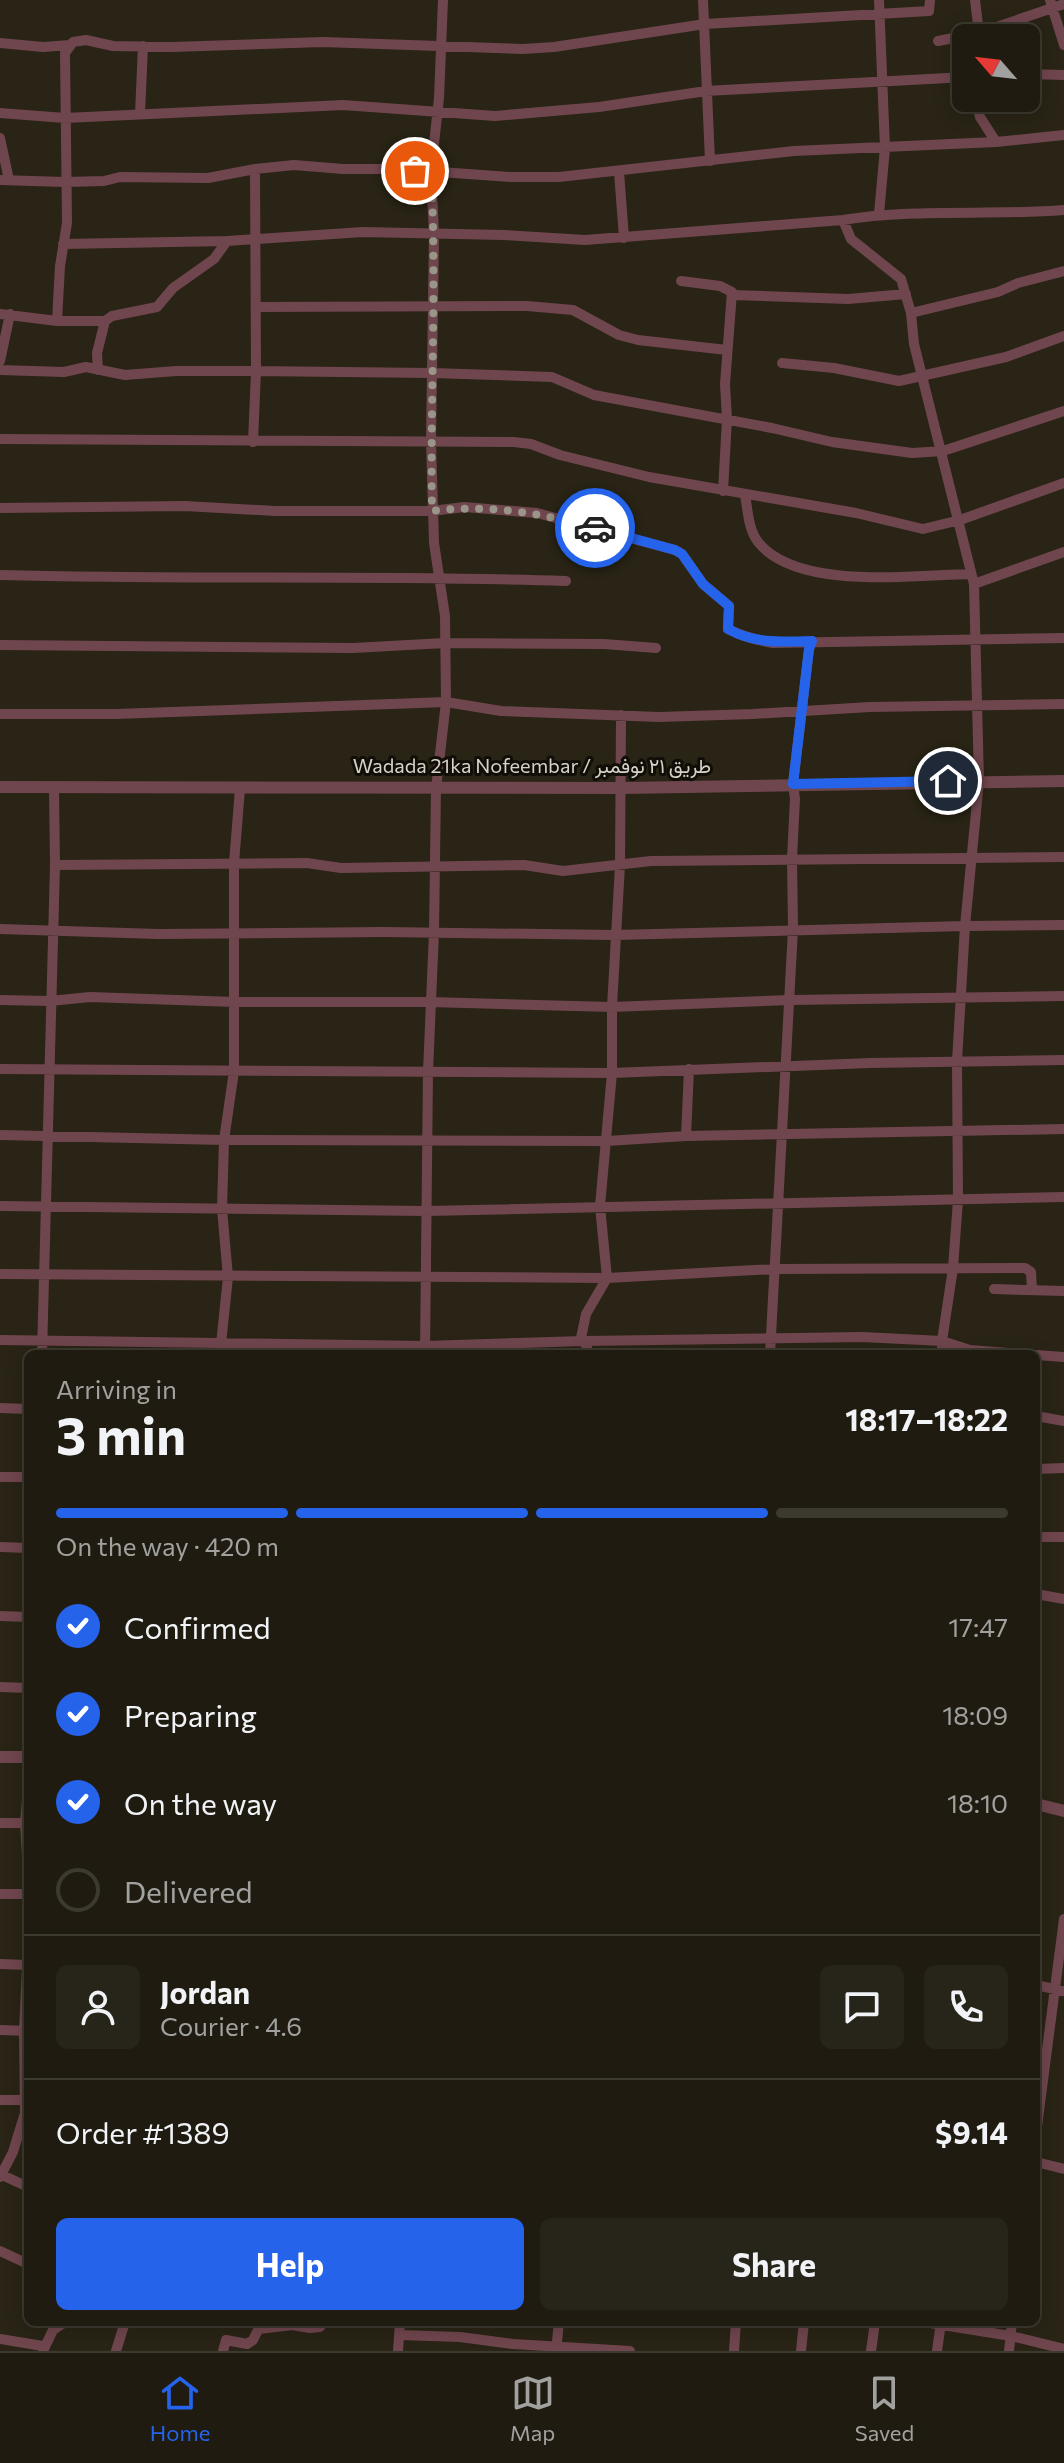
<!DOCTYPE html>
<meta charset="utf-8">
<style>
body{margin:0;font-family:Commissioner,Vazirmatn,sans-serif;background:#272419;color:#f1f3f6;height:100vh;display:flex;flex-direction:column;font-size:30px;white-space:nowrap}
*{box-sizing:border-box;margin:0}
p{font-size:26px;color:#a1a19f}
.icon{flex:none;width:44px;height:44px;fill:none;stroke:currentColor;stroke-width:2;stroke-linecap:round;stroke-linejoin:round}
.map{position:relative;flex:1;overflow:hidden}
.drawer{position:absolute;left:24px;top:1350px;width:1016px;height:976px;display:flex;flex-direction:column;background:#1f1b10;border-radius:12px;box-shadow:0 4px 20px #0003,0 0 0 2px #3c3930}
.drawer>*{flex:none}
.needle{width:52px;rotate:298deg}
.fabs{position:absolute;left:952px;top:24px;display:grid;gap:16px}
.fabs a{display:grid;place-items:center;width:88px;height:88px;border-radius:12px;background:#1f1b10;box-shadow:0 4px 20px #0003,0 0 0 2px #3c3930;font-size:40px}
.pin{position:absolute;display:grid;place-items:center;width:68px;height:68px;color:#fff;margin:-34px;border:4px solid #fff;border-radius:50%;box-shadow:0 2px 8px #0007}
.courier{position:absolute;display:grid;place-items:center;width:80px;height:80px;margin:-40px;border:6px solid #2563eb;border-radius:50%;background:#fff;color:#222;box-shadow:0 2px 10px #0007}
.head em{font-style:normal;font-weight:700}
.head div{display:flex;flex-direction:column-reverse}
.head{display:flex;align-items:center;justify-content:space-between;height:136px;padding:0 32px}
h1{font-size:52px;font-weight:700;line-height:60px}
.bar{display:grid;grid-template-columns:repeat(4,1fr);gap:12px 8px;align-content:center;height:96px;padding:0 32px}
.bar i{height:10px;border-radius:6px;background:#3c3930}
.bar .current{background:#2563eb}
.bar p{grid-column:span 4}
.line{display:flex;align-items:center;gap:20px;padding:0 32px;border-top:2px solid #3c3930}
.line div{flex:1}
.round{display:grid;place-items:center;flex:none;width:84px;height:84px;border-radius:12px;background:#272419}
ol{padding:0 32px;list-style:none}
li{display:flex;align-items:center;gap:24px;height:88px}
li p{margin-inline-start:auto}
li .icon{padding:8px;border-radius:50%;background:#2563eb;color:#fff;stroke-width:4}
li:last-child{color:#a1a19f}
li i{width:44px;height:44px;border:4px solid #3c3930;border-radius:50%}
.primary-button{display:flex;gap:16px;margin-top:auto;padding:16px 32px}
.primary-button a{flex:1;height:92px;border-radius:12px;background:#2563eb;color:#fff;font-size:32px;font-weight:700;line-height:92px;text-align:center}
.primary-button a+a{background:#272419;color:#f1f3f6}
.menu{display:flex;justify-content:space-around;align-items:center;height:112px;border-top:2px solid #3c3930;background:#1f1b10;font-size:22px;color:#a1a19f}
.menu a{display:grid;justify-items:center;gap:4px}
.menu .current{color:#2563eb}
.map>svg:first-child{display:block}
</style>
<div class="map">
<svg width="1064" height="2351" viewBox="0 0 1064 2351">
<rect width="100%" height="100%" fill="#292415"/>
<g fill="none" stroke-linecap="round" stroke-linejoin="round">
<path stroke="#70464e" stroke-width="10" d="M703,0L710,161
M975,0L979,33
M1050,0L1064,45
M938,41L979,33L1064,4
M0,43L43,47L70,45
M1026,74L1064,75
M975,98L980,117L996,142
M0,113L65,118L343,105L495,116L599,107L706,91L966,77
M140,114L143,46
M0,138L9,180
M619,172L624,238
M0,180L65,182L104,181L120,177L208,178L255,169
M879,214L885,148L879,0
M843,220L851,239L901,279L911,313
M63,244L227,241L363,232L504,235L585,240L843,220C915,208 991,216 1064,210
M681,281L720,286L732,292L725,384L727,419L723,491
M732,295L848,299L906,294
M256,307L527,306L573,310L619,335L638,340L727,350
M0,314L57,321L60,266L67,223L65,53L73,42L86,40L113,46L172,47L323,42L523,49L554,47L705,24L929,11L930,0
M57,321H105
M0,361L10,314
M782,363L834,368L899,381L1006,357L1064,336
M0,370L64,372L86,367L125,375L176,371H250L432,373L552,377L594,395L772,428L832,442L912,453L943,451L1064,411
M98,370L97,353L105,321L112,316L157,307L173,288L214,259L227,241
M0,439L514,442L531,444L560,455L649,477L856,513L923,529L960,520L1064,483
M253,442L256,371L255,169L294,165L343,169H398L511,177H559L794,151L996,142L1064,135
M745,495C748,510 748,529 758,542C797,591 914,575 971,574
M0,508L185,506L275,511H432L464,507L537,513L675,550L682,554L703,584L729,606L728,629C743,637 757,640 773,643L1064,638
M0,575C189,580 377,575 566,581
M974,584L1064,552
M0,645L353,648L445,643L604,644L656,648
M0,714H116L446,702L445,616L434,543L431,441L434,234L431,171L439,98L443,0
M55,865L307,863L341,868L524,865L563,871L651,861L1064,857
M0,929L158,934L384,932L615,935L965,926L979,781L974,584L914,344L911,313L998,292L1018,283L1064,271
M0,1000L50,1001L90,997L235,1002H430L612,1007L790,1000L1064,996
M0,1069L612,1073L870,1063L1064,1060
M0,1135L224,1140L607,1141L686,1136L1064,1129
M686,1136L689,1069
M0,1206L426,1211L1064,1197
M0,1274L607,1278L775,1269L1025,1268L1031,1272L1032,1290
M994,1289L1064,1291
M0,1340L425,1346L583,1341L862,1337L942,1341L953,1268L958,1200L957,1061L965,926L1064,925
M42,1354L55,865L54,789
M220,1354L228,1277L222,1209L224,1140L234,1071V863L240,789
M425,1354L428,1072L434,932L436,788L446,702L501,711L659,717L753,714L870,707L1064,704
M587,1354V1347L581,1338L586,1314L607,1278L600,1206L612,1073V1007L620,865L621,715
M770,1354L793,929L792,858L795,799L793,784L809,649L812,641
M942,1354V1341L970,1350L1022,1354
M1036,1355L1064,1357
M0,1408L28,1409
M1036,1416L1064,1421
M1036,1469L1064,1468
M0,1477H28
M1036,1537H1064
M0,1547L28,1548
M1036,1594L1064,1599
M0,1616L28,1617
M0,1687L28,1688
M28,1788L25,1823L28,1873
M0,1823H28
M0,1894H28
M0,1964L28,1965
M1036,1985L1064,1991
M0,2030L28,2031
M0,2100H28
M1036,2134L1064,1919
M1036,2162L1064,2169
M0,2174L28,2187
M0,2177L13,2152L25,2113L24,2031L28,1948
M0,2251L28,2264
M924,2322L1011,2336L1064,2349
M259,2329L292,2325L310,2328L320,2327L323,2322
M400,2335L460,2337L513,2344L630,2351
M0,2339L43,2346
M43,2351L53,2330L65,2322
M116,2351L125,2322
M223,2351L226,2340L247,2344L253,2340L262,2322
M398,2351L400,2322
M556,2351L559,2322
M734,2351L736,2322
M801,2351L804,2322
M871,2351L875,2322
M937,2351L941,2322
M1009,2351L1012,2322"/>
<path stroke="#70464e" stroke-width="12" d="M0,787L621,788L1064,781
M0,1757H28
M1036,1804L1064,1811"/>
</g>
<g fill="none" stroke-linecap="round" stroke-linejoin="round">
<path stroke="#999589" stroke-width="8" stroke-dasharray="0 14.4" d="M415,171H431C437,284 430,398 432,511C488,504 541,513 595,528"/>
<path stroke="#2563eb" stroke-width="10" d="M595,528L675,550L682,554L703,584L729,606L728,629C755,644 782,642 812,641L809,649L793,784L948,781"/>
</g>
<g text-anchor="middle" stroke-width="6" stroke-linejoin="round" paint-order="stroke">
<g font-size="20" fill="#d5d2c8" stroke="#100e07">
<text x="532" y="773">Wadada 21ka Nofeembar / طريق ٢١ نوفمبر</text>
</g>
</g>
</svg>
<div class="fabs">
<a><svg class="needle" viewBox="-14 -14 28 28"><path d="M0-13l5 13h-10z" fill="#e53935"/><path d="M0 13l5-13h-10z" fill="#a1a19f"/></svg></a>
</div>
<div class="pin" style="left:415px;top:171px;background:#ea580c"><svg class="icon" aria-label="bag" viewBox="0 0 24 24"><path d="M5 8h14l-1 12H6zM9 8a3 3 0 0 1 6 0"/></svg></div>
<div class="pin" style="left:948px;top:781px;background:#1f2937"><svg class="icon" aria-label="home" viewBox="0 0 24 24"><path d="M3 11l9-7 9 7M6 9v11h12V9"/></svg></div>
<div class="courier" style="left:595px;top:528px"><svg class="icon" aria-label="car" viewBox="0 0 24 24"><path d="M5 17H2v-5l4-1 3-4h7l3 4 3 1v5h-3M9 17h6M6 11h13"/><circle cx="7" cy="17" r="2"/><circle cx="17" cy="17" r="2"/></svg></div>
<section class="drawer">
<div class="head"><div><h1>3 min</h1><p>Arriving in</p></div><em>18:17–18:22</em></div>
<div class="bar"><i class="current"></i><i class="current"></i><i class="current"></i><i></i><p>On the way · 420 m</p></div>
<ol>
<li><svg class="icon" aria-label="check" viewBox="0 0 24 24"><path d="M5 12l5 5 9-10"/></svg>Confirmed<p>17:47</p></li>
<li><svg class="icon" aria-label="check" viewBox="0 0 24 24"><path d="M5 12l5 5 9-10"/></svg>Preparing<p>18:09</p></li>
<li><svg class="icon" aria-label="check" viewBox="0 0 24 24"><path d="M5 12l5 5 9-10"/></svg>On the way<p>18:10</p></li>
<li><i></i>Delivered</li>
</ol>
<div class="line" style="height:144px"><a class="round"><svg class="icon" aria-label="person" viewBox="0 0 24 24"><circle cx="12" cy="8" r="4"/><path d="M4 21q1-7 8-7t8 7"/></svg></a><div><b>Jordan</b><p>Courier · 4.6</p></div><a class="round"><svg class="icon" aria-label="chat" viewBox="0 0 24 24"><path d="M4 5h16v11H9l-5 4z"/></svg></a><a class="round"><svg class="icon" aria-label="phone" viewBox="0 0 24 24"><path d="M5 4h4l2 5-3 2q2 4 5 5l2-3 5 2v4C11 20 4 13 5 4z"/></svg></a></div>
<div class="line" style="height:104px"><div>Order #1389</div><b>$9.14</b></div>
<div class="primary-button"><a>Help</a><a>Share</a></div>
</section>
</div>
<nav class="menu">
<a class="current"><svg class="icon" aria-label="home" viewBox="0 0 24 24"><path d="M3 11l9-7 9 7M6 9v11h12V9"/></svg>Home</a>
<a><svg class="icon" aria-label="map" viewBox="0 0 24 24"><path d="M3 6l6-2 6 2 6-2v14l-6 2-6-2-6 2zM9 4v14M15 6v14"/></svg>Map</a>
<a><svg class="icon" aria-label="saved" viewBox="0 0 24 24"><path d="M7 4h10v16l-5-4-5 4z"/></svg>Saved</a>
</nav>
